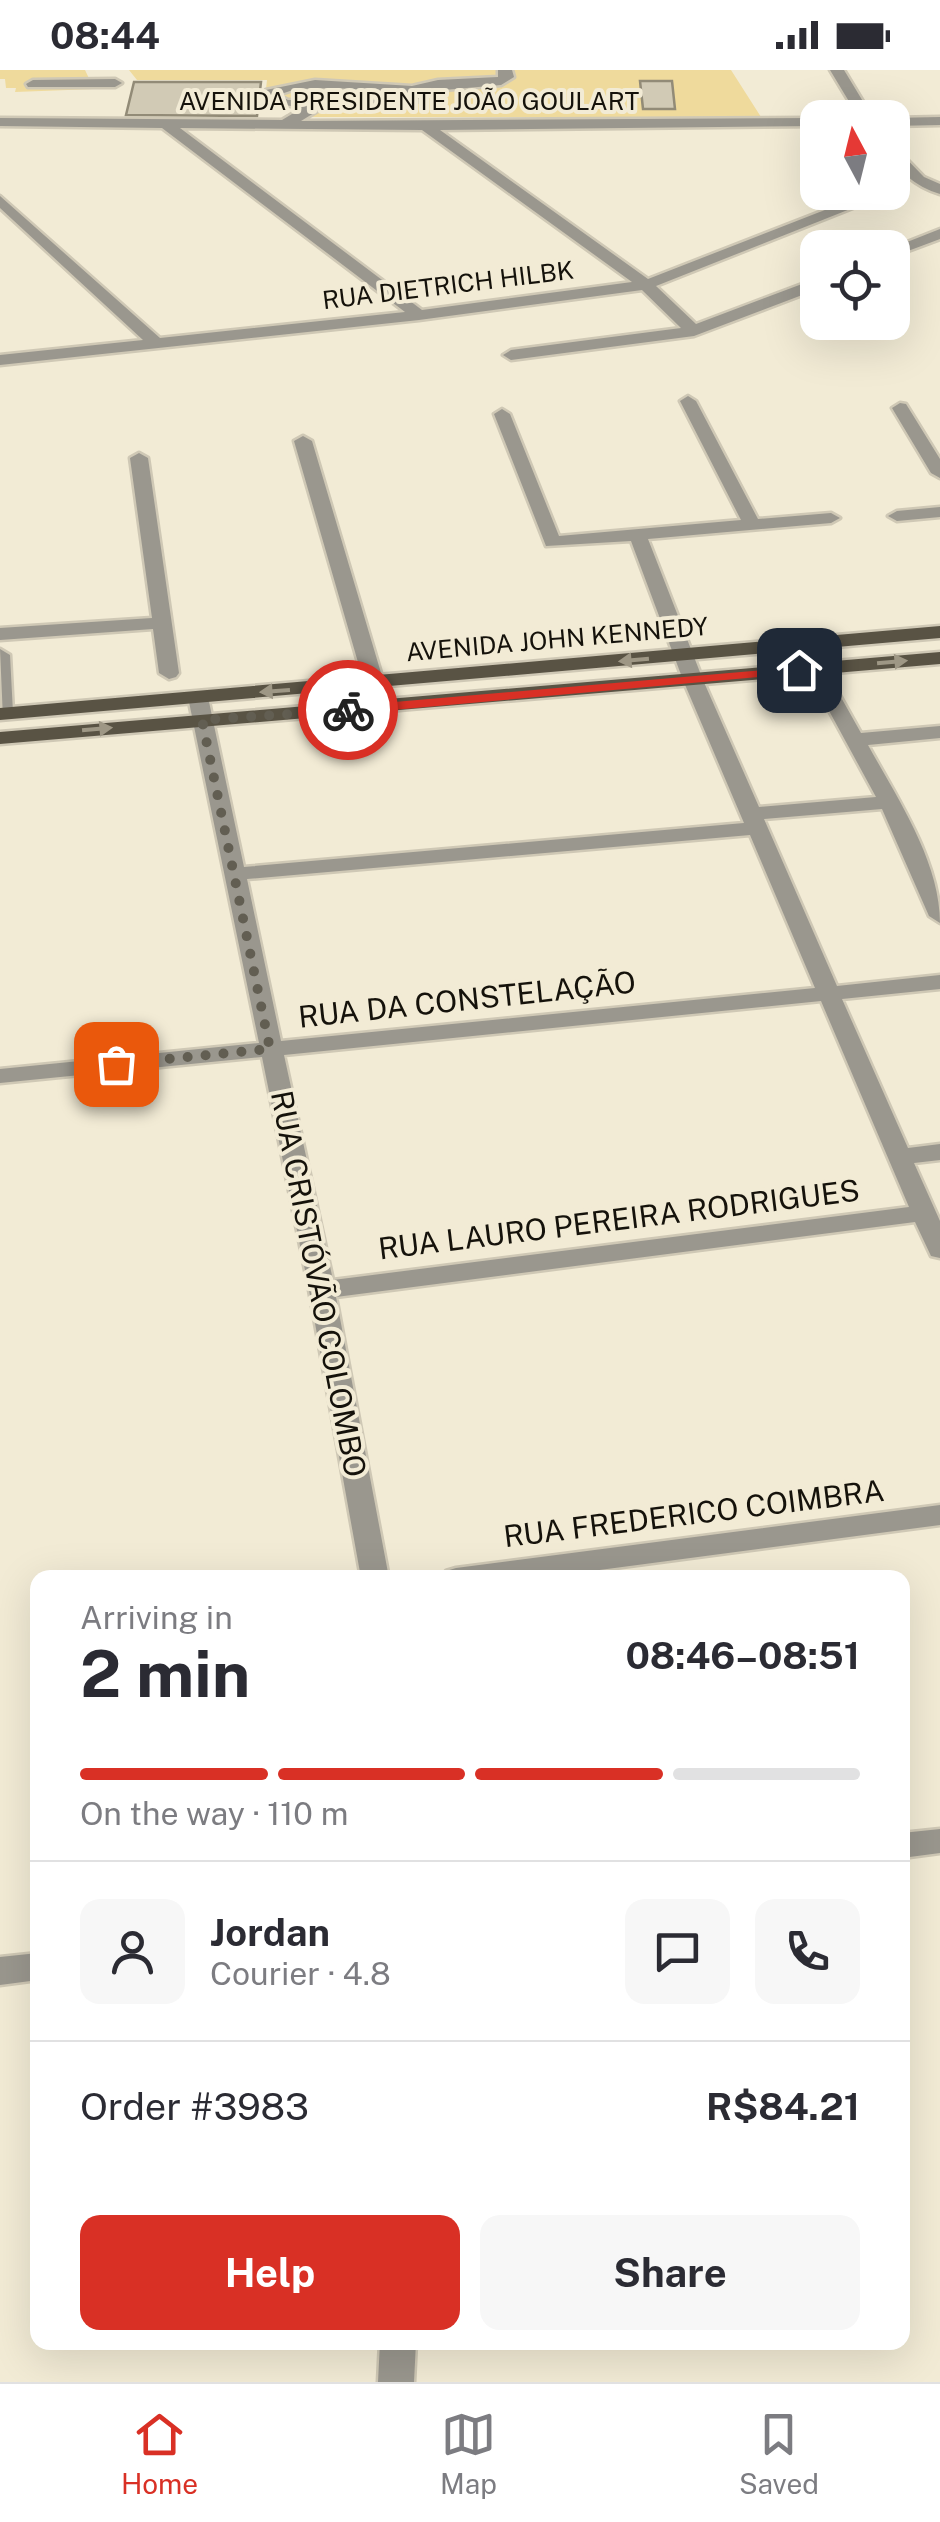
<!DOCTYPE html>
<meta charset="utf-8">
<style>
body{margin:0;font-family:"Public Sans",sans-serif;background:#f7f7f7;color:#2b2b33;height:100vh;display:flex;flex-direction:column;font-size:38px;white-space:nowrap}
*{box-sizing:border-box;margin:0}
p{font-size:32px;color:#7c7c81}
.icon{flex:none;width:55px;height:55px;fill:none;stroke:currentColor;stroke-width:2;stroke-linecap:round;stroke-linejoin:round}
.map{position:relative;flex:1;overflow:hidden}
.panel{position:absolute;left:30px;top:1500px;width:880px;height:780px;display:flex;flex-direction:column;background:#fff;border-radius:20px;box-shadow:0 10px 40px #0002}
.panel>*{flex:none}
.needle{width:65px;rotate:353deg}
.tools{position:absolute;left:800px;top:30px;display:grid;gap:20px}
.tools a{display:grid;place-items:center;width:110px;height:110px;border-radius:20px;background:#fff;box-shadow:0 10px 40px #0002;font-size:50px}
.pin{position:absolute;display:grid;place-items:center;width:85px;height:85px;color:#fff;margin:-42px;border-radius:20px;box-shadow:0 5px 15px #0006}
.courier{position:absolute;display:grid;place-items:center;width:100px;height:100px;margin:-50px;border:8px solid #d93025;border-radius:50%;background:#fff;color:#222;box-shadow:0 2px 12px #0007}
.summary em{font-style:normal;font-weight:700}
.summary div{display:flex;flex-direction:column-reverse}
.summary{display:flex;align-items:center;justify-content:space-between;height:170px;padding:0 50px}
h1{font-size:65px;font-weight:700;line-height:75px}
.bar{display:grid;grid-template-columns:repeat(4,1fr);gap:15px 10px;align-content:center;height:120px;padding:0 50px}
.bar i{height:12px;border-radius:8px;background:#e1e1e2}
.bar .current{background:#d93025}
.bar p{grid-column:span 4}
.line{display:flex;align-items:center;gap:25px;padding:0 50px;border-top:2px solid #e1e1e2}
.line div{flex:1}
.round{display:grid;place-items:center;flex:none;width:105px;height:105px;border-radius:20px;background:#f7f7f7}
.primary-button{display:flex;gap:20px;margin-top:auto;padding:20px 50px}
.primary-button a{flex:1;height:115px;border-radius:20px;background:#d93025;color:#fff;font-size:40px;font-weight:700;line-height:115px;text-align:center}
.primary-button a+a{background:#f7f7f7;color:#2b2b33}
.status{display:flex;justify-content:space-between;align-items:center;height:70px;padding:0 50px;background:#fff;direction:ltr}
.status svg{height:28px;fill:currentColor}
.dock{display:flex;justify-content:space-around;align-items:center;height:140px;border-top:2px solid #e1e1e2;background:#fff;font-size:28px;color:#7c7c81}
.dock a{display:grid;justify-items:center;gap:5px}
.dock .current{color:#d93025}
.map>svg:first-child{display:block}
</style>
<div class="status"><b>08:44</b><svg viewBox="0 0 49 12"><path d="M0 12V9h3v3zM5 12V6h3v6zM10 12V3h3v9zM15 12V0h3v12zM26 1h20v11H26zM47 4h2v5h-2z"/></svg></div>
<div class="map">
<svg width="940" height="2312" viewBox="0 0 940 2312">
<rect width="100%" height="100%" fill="#f2ebd5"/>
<path fill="#efda9c" d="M0,0H85L94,19L15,22L16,18H6L5,9H0Z
M129,0H731L761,47H307V37H264L267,10H137Z"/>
<path fill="#d1cab5" stroke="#928b77" stroke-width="2.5" d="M640,11H672L675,39H643Z
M134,12H261L257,46L126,45Z"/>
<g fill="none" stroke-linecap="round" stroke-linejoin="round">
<defs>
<path id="minor" d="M498,0H512L514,7L501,15L421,22L417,32L385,38H322L301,51L818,48V56L440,60L648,209L871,122H893L656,216L696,254L818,208V219L694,266L511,290L503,285L511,280L681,258L642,220L419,250L0,295V285L143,270L0,138V126L160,268L405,242L162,58L0,56V48L282,50L302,38L268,32L266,20L315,10L412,16L438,10L498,7ZM335,18L403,22L407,25L385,30H288L278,25L296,19ZM180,58L422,60L632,212L422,240Z
M830,0H844L873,48H859Z
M33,10L115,9L122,13L115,17H28L26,14Z
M940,47V55L892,56V48Z
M892,74L924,107L940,114V124C917,117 892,100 892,74Z
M940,159V169L892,187V178Z
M688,326L696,331L758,449L831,443L840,448L831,453L648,469L703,610L759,737L876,727L821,626L824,622H838L861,663L940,656V668L868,675C897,728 940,791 940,853L929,846L882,739L764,749L837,916L940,905V919L842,929L908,1078L940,1074V1090L914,1093L940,1151V1188L931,1186L915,1152L336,1227L389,1508H361L309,1220L262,987L0,1013V999L259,973L188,627L191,623H205L208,627L244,797L744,753L683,610L631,471L546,476L494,344L502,339L510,344L559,466L741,450L680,331ZM750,765L815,918L281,971L247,809ZM821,931L909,1137L333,1210L284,985Z
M900,333L906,334L940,389V408L931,403L892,338Z
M303,366L312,371L384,613L381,617L374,619L364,613L294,371Z
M139,383L148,388L179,603L176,607L169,609L159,603L153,559L0,570V558L152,548L130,388Z
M940,437V447L897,451L888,446L897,441Z
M0,579L10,585L13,643L3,649Z
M940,1435V1455L539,1508H442L446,1501L456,1498Z
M940,1759V1783L902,1788V1763Z
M38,1883V1910L0,1915V1887Z
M380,2272H416L414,2312H378Z"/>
<path id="major" d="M940,556V568L0,650V638Z
M940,582V594L0,674V662Z"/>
</defs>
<use href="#minor" stroke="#cfc8b5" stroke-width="5"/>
<use href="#major" stroke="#cfc8b5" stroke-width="5"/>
<use href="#minor" fill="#9a978e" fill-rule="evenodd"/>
<use href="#major" fill="#595344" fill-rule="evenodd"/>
</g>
<defs><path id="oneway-solid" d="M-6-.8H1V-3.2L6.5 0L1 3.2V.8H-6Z" transform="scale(2.5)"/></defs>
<g fill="#9e9785">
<use href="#oneway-solid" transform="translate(634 590) rotate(175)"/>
<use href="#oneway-solid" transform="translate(892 592) rotate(-5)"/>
<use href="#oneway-solid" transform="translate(275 621) rotate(176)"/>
<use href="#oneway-solid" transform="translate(97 659) rotate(-5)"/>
</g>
<path fill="#d93025" d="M799,597L805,600L803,603L348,644L341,640L348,636Z"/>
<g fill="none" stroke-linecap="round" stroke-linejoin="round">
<path stroke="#625e52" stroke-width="10" stroke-dasharray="0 18" d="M116,994L270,979L202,650L348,640"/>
</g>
<g text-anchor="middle" stroke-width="8" stroke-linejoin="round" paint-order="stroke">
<g font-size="25" fill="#15120b" stroke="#f2ebd5">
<text x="409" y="40">AVENIDA PRESIDENTE JOÃO GOULART</text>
<text transform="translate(448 215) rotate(-7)" y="9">RUA DIETRICH HILBK</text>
<text transform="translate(557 569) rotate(-5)" y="9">AVENIDA JOHN KENNEDY</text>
</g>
<g font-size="30" fill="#15120b" stroke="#f2ebd5">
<text transform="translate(467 930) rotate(-6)" y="10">RUA DA CONSTELAÇÃO</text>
<text transform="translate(619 1150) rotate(-7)" y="10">RUA LAURO PEREIRA RODRIGUES</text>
<text transform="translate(318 1214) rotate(79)" y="10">RUA CRISTÓVÃO COLOMBO</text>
<text transform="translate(694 1444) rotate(-7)" y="10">RUA FREDERICO COIMBRA</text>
</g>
</g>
</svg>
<div class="tools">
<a><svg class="needle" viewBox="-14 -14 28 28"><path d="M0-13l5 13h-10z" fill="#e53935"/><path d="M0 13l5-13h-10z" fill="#7c7c81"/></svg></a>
<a><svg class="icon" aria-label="locate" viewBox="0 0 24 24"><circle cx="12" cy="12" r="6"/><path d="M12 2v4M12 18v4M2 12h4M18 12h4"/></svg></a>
</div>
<div class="pin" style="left:116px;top:994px;background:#ea580c"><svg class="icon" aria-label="bag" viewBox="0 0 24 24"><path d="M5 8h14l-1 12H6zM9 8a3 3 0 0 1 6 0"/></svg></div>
<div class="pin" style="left:799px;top:600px;background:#1f2937"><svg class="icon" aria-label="home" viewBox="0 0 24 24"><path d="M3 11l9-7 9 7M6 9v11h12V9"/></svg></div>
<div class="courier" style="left:348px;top:640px"><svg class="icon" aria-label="bike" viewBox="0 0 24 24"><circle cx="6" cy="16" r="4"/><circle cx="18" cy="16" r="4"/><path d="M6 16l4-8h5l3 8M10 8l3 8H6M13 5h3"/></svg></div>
<section class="panel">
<div class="summary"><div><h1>2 min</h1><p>Arriving in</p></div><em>08:46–08:51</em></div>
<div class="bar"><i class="current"></i><i class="current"></i><i class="current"></i><i></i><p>On the way · 110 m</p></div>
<div class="line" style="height:180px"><a class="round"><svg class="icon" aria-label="person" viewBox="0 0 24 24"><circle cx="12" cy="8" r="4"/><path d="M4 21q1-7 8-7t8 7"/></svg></a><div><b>Jordan</b><p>Courier · 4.8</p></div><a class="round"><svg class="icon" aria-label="chat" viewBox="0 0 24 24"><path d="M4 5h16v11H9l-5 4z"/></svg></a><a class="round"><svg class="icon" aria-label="phone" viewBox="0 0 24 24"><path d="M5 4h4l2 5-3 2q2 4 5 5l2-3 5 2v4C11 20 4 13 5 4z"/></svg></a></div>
<div class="line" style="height:130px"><div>Order #3983</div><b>R$84.21</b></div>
<div class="primary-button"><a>Help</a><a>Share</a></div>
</section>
</div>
<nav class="dock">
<a class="current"><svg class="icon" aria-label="home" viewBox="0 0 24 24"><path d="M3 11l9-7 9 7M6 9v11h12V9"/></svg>Home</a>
<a><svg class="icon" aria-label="map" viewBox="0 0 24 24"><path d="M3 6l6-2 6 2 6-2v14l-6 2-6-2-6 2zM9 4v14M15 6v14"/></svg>Map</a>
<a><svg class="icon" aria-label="saved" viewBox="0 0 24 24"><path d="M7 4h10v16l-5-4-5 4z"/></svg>Saved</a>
</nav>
